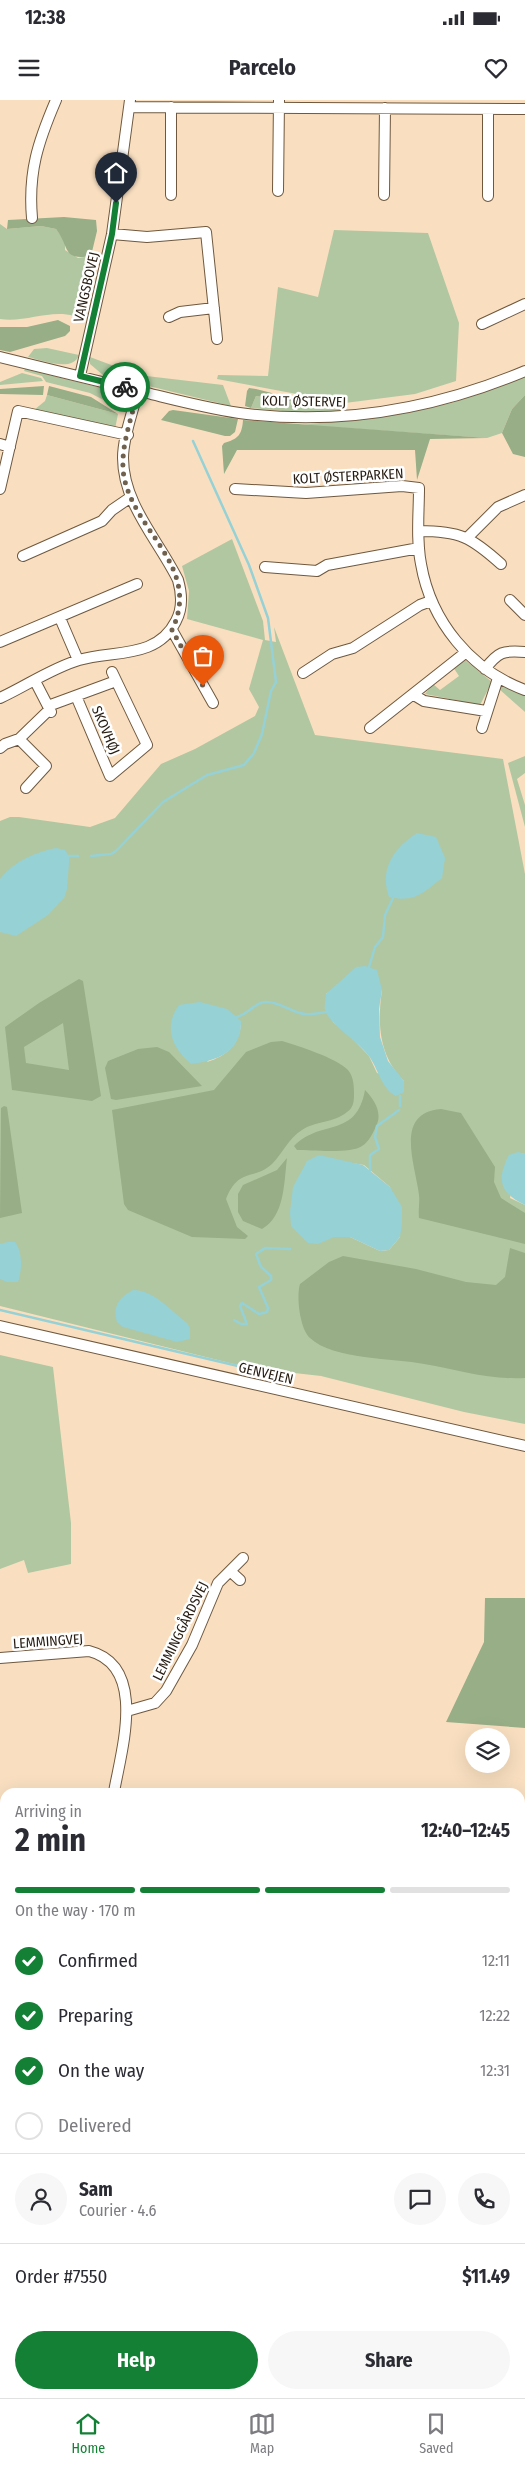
<!DOCTYPE html>
<meta charset="utf-8">
<style>
body{margin:0;font-family:"Fira Sans Condensed",sans-serif;background:#f7f7f7;color:#2b2b33;height:100vh;display:flex;flex-direction:column;font-size:19px;white-space:nowrap}
*{box-sizing:border-box;margin:0}
p{font-size:16px;color:#7c7c81}
.icon{flex:none;width:28px;height:28px;fill:none;stroke:currentColor;stroke-width:2;stroke-linecap:round;stroke-linejoin:round}
.map{position:relative;flex:1;overflow:hidden}
.details{position:absolute;left:0px;top:1688px;width:525px;height:611px;display:flex;flex-direction:column;background:#fff;border-radius:15px 15px 0 0;box-shadow:0 5px 20px #0002}
.details>*{flex:none}
.fabs{position:absolute;left:465px;top:1628px;display:grid;gap:10px}
.fabs a{display:grid;place-items:center;width:45px;height:45px;border-radius:50%;background:#fff;box-shadow:0 5px 20px #0002;font-size:25px}
.pin{position:absolute;display:grid;place-items:center;width:42px;height:42px;color:#fff;margin:-51px -21px;border-radius:50% 50% 50% 0;rotate:-45deg;box-shadow:0 0 5px #0007}
.pin .icon{rotate:45deg}
.courier{position:absolute;display:grid;place-items:center;width:50px;height:50px;margin:-25px;border:4px solid #148036;border-radius:50%;background:#fff;color:#222;box-shadow:0 1px 6px #0007}
.overview em{font-style:normal;font-weight:700}
.overview div{display:flex;flex-direction:column-reverse}
.overview{display:flex;align-items:center;justify-content:space-between;height:85px;padding:0 15px}
h1{font-size:32px;font-weight:700;line-height:38px}
.bar{display:grid;grid-template-columns:repeat(4,1fr);gap:8px 5px;align-content:center;height:60px;padding:0 15px}
.bar i{height:6px;border-radius:4px;background:#e1e1e2}
.bar .on{background:#148036}
.bar p{grid-column:span 4}
.line{display:flex;align-items:center;gap:12px;padding:0 15px;border-top:1px solid #e1e1e2}
.line div{flex:1}
.round{display:grid;place-items:center;flex:none;width:52px;height:52px;border-radius:26px;background:#f7f7f7}
ol{padding:0 15px;list-style:none}
li{display:flex;align-items:center;gap:15px;height:55px}
li p{margin-inline-start:auto}
li .icon{padding:5px;border-radius:50%;background:#148036;color:#fff;stroke-width:4}
li:last-child{color:#7c7c81}
li i{width:28px;height:28px;border:2px solid #e1e1e2;border-radius:50%}
.cta{display:flex;gap:10px;margin-top:auto;padding:10px 15px}
.cta a{flex:1;height:58px;border-radius:30px;background:#148036;color:#fff;font-size:20px;font-weight:700;line-height:58px;text-align:center}
.cta a+a{background:#f7f7f7;color:#2b2b33}
.status{display:flex;justify-content:space-between;align-items:center;height:35px;padding:0 25px;background:#fff;direction:ltr}
.status svg{height:14px;fill:currentColor}
header{display:flex;justify-content:space-between;align-items:center;height:65px;padding:0 15px;background:#fff;font-size:22px;font-weight:700}
.tabs{display:flex;justify-content:space-around;align-items:center;height:70px;border-top:1px solid #e1e1e2;background:#fff;font-size:14px;color:#7c7c81}
.tabs a{display:grid;justify-items:center;gap:2px}
.tabs .on{color:#148036}
.map>svg:first-child{display:block}
</style>
<div class="status"><b>12:38</b><svg viewBox="0 0 49 12"><path d="M0 12V9h3v3zM5 12V6h3v6zM10 12V3h3v9zM15 12V0h3v12zM26 1h20v11H26zM47 4h2v5h-2z"/></svg></div>
<header><svg class="icon" aria-label="menu" viewBox="0 0 24 24"><path d="M4 6h16M4 12h16M4 18h16"/></svg>Parcelo<svg class="icon" aria-label="heart" viewBox="0 0 24 24"><path d="M12 20l-8-8c-3-5 5-10 8-4 3-6 11-1 8 4z"/></svg></header>
<div class="map">
<svg width="525" height="2298" viewBox="0 0 525 2298">
<rect width="100%" height="100%" fill="#f9dfc0"/>
<path fill="#b1c7a1" fill-rule="evenodd" d="M0,124L7,129L41,126L56,129L65,141V150L78,158L91,156L81,204H78L74,216C50,209 25,223 0,219Z
M334,130L428,133L459,223L456,281L415,294L345,303L217,279L218,275L268,276L278,187L318,197Z
M47,248L79,255C73,273 41,260 28,257L34,249Z
M90,257L138,275L223,285L231,306L103,275L90,264Z
M25,269L126,294L131,302L129,313L90,293L46,282L42,276L24,271Z
M22,273L41,278L43,281L0,285V282Z
M525,277V295L512,309L502,333L487,338L302,325L408,313L455,302Z
M47,295L118,314L115,329L34,310L45,301Z
M256,296L351,311L293,312L251,308Z
M232,439L263,521L265,540L276,542L274,527L315,635L503,659L525,774V1054L518,1053L510,1098L525,1105V1324L464,1312L321,1276L250,1268L0,1206V721L10,717H19L90,727L115,718L161,664L195,649L255,616L259,607L249,589L263,540L187,519L189,491L182,466ZM341,883L382,890C377,924 379,956 404,981L377,973L369,956L350,936L333,922L326,894ZM241,921C241,943 227,956 207,962ZM345,1062L364,1065L390,1087L400,1137L389,1150L380,1151L350,1137H334Z
M465,560L492,582L480,605L425,594L433,584L440,590L459,576L453,567Z
M502,585L525,595V612L499,589Z
M525,656V673L517,679L525,705V727L508,663Z
M0,1255L53,1267L71,1423V1464L28,1473L24,1460L0,1469Z
M5,1759V1940L0,1941V1760Z
M520,1999L525,2000V2265H520Z"/>
<path fill="#97ae87" fill-rule="evenodd" d="M64,117L96,120L97,131L91,156C62,161 70,147 56,129L41,126L7,129L8,120Z
M58,220L70,226V231L65,236L10,252L0,250V227H27Z
M44,286L43,295L0,294V289Z
M49,286L91,297L118,314L47,295Z
M249,288L256,289L327,307L256,296L251,308L245,306L247,291Z
M525,295V357L513,354L502,333L512,309Z
M173,310L238,319L235,332L230,336H225L161,320L169,311Z
M243,320L487,338L430,339L417,380L415,350H237L224,374L222,346L224,343C238,339 242,335 243,320Z
M79,879L83,881L101,996L92,1001L12,990L5,927L39,903ZM63,923L69,970L26,963L24,947Z
M282,941C299,946 336,958 348,970C354,977 354,987 354,995C354,1002 353,1008 347,1012C334,1023 315,1021 302,1030C288,1039 283,1053 272,1064C253,1081 239,1067 226,1099L237,1127L248,1136L245,1139L192,1137L128,1110L124,1104L112,1010L214,990L246,952L271,942Z
M157,947L169,952L202,986L116,1000L111,999L105,968L108,961L138,949Z
M365,990C374,999 382,1012 377,1024C374,1031 369,1042 362,1046C352,1054 311,1050 297,1050L294,1046C322,1018 356,1039 365,990Z
M4,1006L7,1007L22,1113L0,1118L1,1008Z
M441,1009L461,1013L495,1067L494,1082L501,1098L525,1113V1144L419,1118C418,1110 420,1102 419,1095C415,1063 394,1013 441,1009Z
M287,1058C284,1082 285,1116 262,1129L243,1121L238,1112V1094L243,1085L277,1070Z
M510,1148L525,1153V1278C488,1280 460,1270 424,1264C394,1258 333,1260 310,1238C300,1229 296,1197 300,1184L329,1162L343,1156L416,1169L466,1182L496,1185L505,1177Z
M485,1498H525V1628L446,1622L484,1542Z
M223,2294H300L299,2298H222Z
M310,2294H451L453,2298H309Z"/>
<path fill="#96d1d5" d="M417,733L436,737L445,758L442,778C423,793 415,803 389,797C379,769 394,748 417,733Z
M56,748L65,750L69,756V763L67,789L64,798L48,815L16,836L0,832V779C13,762 35,752 56,748Z
M365,866L377,870L382,890L379,909L380,937L388,961L404,981V992L396,996C381,989 378,967 368,955C358,941 330,925 325,910C324,905 326,899 326,894L356,867Z
M200,902L227,909L241,921C242,951 218,961 191,964C172,948 163,927 179,905Z
M518,1052L525,1054V1105C500,1093 496,1080 509,1055Z
M319,1055L363,1065L390,1087L402,1107V1123L400,1137L389,1150L380,1151L350,1137H334L318,1144L308,1143L291,1126L290,1112L293,1087L307,1061Z
M8,1142H15C23,1152 22,1171 18,1182H7L0,1179V1144Z
M133,1190C154,1190 171,1211 187,1223L190,1228V1239L177,1242L123,1227L117,1222C112,1206 120,1197 133,1190Z"/>
<g fill="none" stroke-linecap="round" stroke-linejoin="round">
<path stroke="#96d1d5" stroke-width="2.5" d="M69,756H78
M91,756L111,754L116,751L163,702L207,675L244,665L254,653L262,634L271,591L276,582L268,518L249,465L193,341
M369,867L375,847L383,837L385,815L393,798
M237,917C249,914 256,901 267,902C278,902 289,910 300,913C309,916 318,913 327,912
M400,996V1006
M370,1070V1055L379,1049L375,1037L377,1026L399,1010
M0,1210L238,1266
M234,1220L241,1224H247L240,1206L242,1203L259,1214L267,1212L268,1208L259,1187L271,1180V1176L261,1167L256,1154L265,1148L290,1149"/>
<defs>
<path id="minor" d="M129,7L525,9
M171,7V95
M278,91L279,0
M384,95L385,8
M488,96V9
M32,118C28,72 38,42 56,0
M112,134L147,137L206,132L217,239
M169,217L180,212L214,208
M482,224L525,204
M0,257C49,269 98,281 147,293C180,301 214,310 247,314C343,325 437,308 525,271
M80,276L112,134L130,0
M0,344L10,347
M0,389L18,311L128,335
M235,389L306,393L402,386L419,388C419,413 416,439 421,464C431,522 471,570 525,590
M419,431C460,431 471,437 501,464
M467,438L498,407L525,395
M23,456L102,421L112,410L131,397
M265,467L317,471L327,465L419,448
M510,500L525,515
M60,518L78,560
M172,530L213,603
M0,542L137,484
M485,569C498,552 503,550 525,552
M303,573L332,554L353,548L420,505L431,501
M35,581L51,612
M414,595L424,601L486,611
M76,596L110,676L147,645L112,572
M0,598C26,586 52,568 79,560C114,550 157,559 176,521C183,508 182,494 178,480C159,441 123,404 123,358C123,337 133,312 138,290
M48,606L116,581
M370,628L465,553
M482,628L498,578
M19,639L46,666L26,688
M0,648L5,644L19,639L50,609
M0,1226L525,1346
M230,1471L240,1480
M0,1558L89,1551C148,1566 121,1651 114,1692
M127,1611L155,1603L166,1591L192,1545L218,1483L243,1458
M0,1749L5,1748
M215,2298L216,2294"/>
<path id="highway" d="M520,1870L525,1869
M520,1903L525,1902
M0,1956H5
M0,1986L5,1985"/>
</defs>
<use href="#minor" stroke="#6f583e" stroke-width="12"/>
<use href="#highway" stroke="#6f583e" stroke-width="18"/>
<use href="#minor" stroke="#fff" stroke-width="10"/>
<use href="#highway" stroke="#fff" stroke-width="15"/>
</g>
<g fill="none" stroke-linecap="round" stroke-linejoin="round">
<path stroke="#70604e" stroke-width="5" stroke-dasharray="0 9" d="M125,287L138,290C132,318 119,349 124,377C135,433 202,467 172,530L203,586"/>
<path stroke="#148036" stroke-width="6" d="M116,103L112,134L80,276L125,287"/>
</g>
<g text-anchor="middle" stroke-width="5" stroke-linejoin="round" paint-order="stroke">
<g font-size="14" fill="#261c11" stroke="#fff">
<text transform="translate(86 187) rotate(-77)" y="5">VANGSBOVEJ</text>
<text transform="translate(304 301) rotate(1)" y="5">KOLT ØSTERVEJ</text>
<text transform="translate(348 376) rotate(-3)" y="5">KOLT ØSTERPARKEN</text>
<text transform="translate(106 630) rotate(67)" y="5">SKOVHØJ</text>
<text transform="translate(266 1273) rotate(13)" y="5">GENVEJEN</text>
<text transform="translate(180 1531) rotate(-64)" y="5">LEMMINGGÅRDSVEJ</text>
<text transform="translate(48 1541) rotate(-4)" y="5">LEMMINGVEJ</text>
</g>
</g>
</svg>
<div class="fabs">
<a><svg class="icon" aria-label="layers" viewBox="0 0 24 24"><path d="M12 4l9 5-9 5-9-5zM3 14l9 5 9-5"/></svg></a>
</div>
<div class="pin" style="left:203px;top:586px;background:#ea580c"><svg class="icon" aria-label="bag" viewBox="0 0 24 24"><path d="M5 8h14l-1 12H6zM9 8a3 3 0 0 1 6 0"/></svg></div>
<div class="pin" style="left:116px;top:103px;background:#1f2937"><svg class="icon" aria-label="home" viewBox="0 0 24 24"><path d="M3 11l9-7 9 7M6 9v11h12V9"/></svg></div>
<div class="courier" style="left:125px;top:287px"><svg class="icon" aria-label="bike" viewBox="0 0 24 24"><circle cx="6" cy="16" r="4"/><circle cx="18" cy="16" r="4"/><path d="M6 16l4-8h5l3 8M10 8l3 8H6M13 5h3"/></svg></div>
<section class="details">
<div class="overview"><div><h1>2 min</h1><p>Arriving in</p></div><em>12:40–12:45</em></div>
<div class="bar"><i class="on"></i><i class="on"></i><i class="on"></i><i></i><p>On the way · 170 m</p></div>
<ol>
<li><svg class="icon" aria-label="check" viewBox="0 0 24 24"><path d="M5 12l5 5 9-10"/></svg>Confirmed<p>12:11</p></li>
<li><svg class="icon" aria-label="check" viewBox="0 0 24 24"><path d="M5 12l5 5 9-10"/></svg>Preparing<p>12:22</p></li>
<li><svg class="icon" aria-label="check" viewBox="0 0 24 24"><path d="M5 12l5 5 9-10"/></svg>On the way<p>12:31</p></li>
<li><i></i>Delivered</li>
</ol>
<div class="line" style="height:90px"><a class="round"><svg class="icon" aria-label="person" viewBox="0 0 24 24"><circle cx="12" cy="8" r="4"/><path d="M4 21q1-7 8-7t8 7"/></svg></a><div><b>Sam</b><p>Courier · 4.6</p></div><a class="round"><svg class="icon" aria-label="chat" viewBox="0 0 24 24"><path d="M4 5h16v11H9l-5 4z"/></svg></a><a class="round"><svg class="icon" aria-label="phone" viewBox="0 0 24 24"><path d="M5 4h4l2 5-3 2q2 4 5 5l2-3 5 2v4C11 20 4 13 5 4z"/></svg></a></div>
<div class="line" style="height:65px"><div>Order #7550</div><b>$11.49</b></div>
<div class="cta"><a>Help</a><a>Share</a></div>
</section>
</div>
<nav class="tabs">
<a class="on"><svg class="icon" aria-label="home" viewBox="0 0 24 24"><path d="M3 11l9-7 9 7M6 9v11h12V9"/></svg>Home</a>
<a><svg class="icon" aria-label="map" viewBox="0 0 24 24"><path d="M3 6l6-2 6 2 6-2v14l-6 2-6-2-6 2zM9 4v14M15 6v14"/></svg>Map</a>
<a><svg class="icon" aria-label="saved" viewBox="0 0 24 24"><path d="M7 4h10v16l-5-4-5 4z"/></svg>Saved</a>
</nav>
